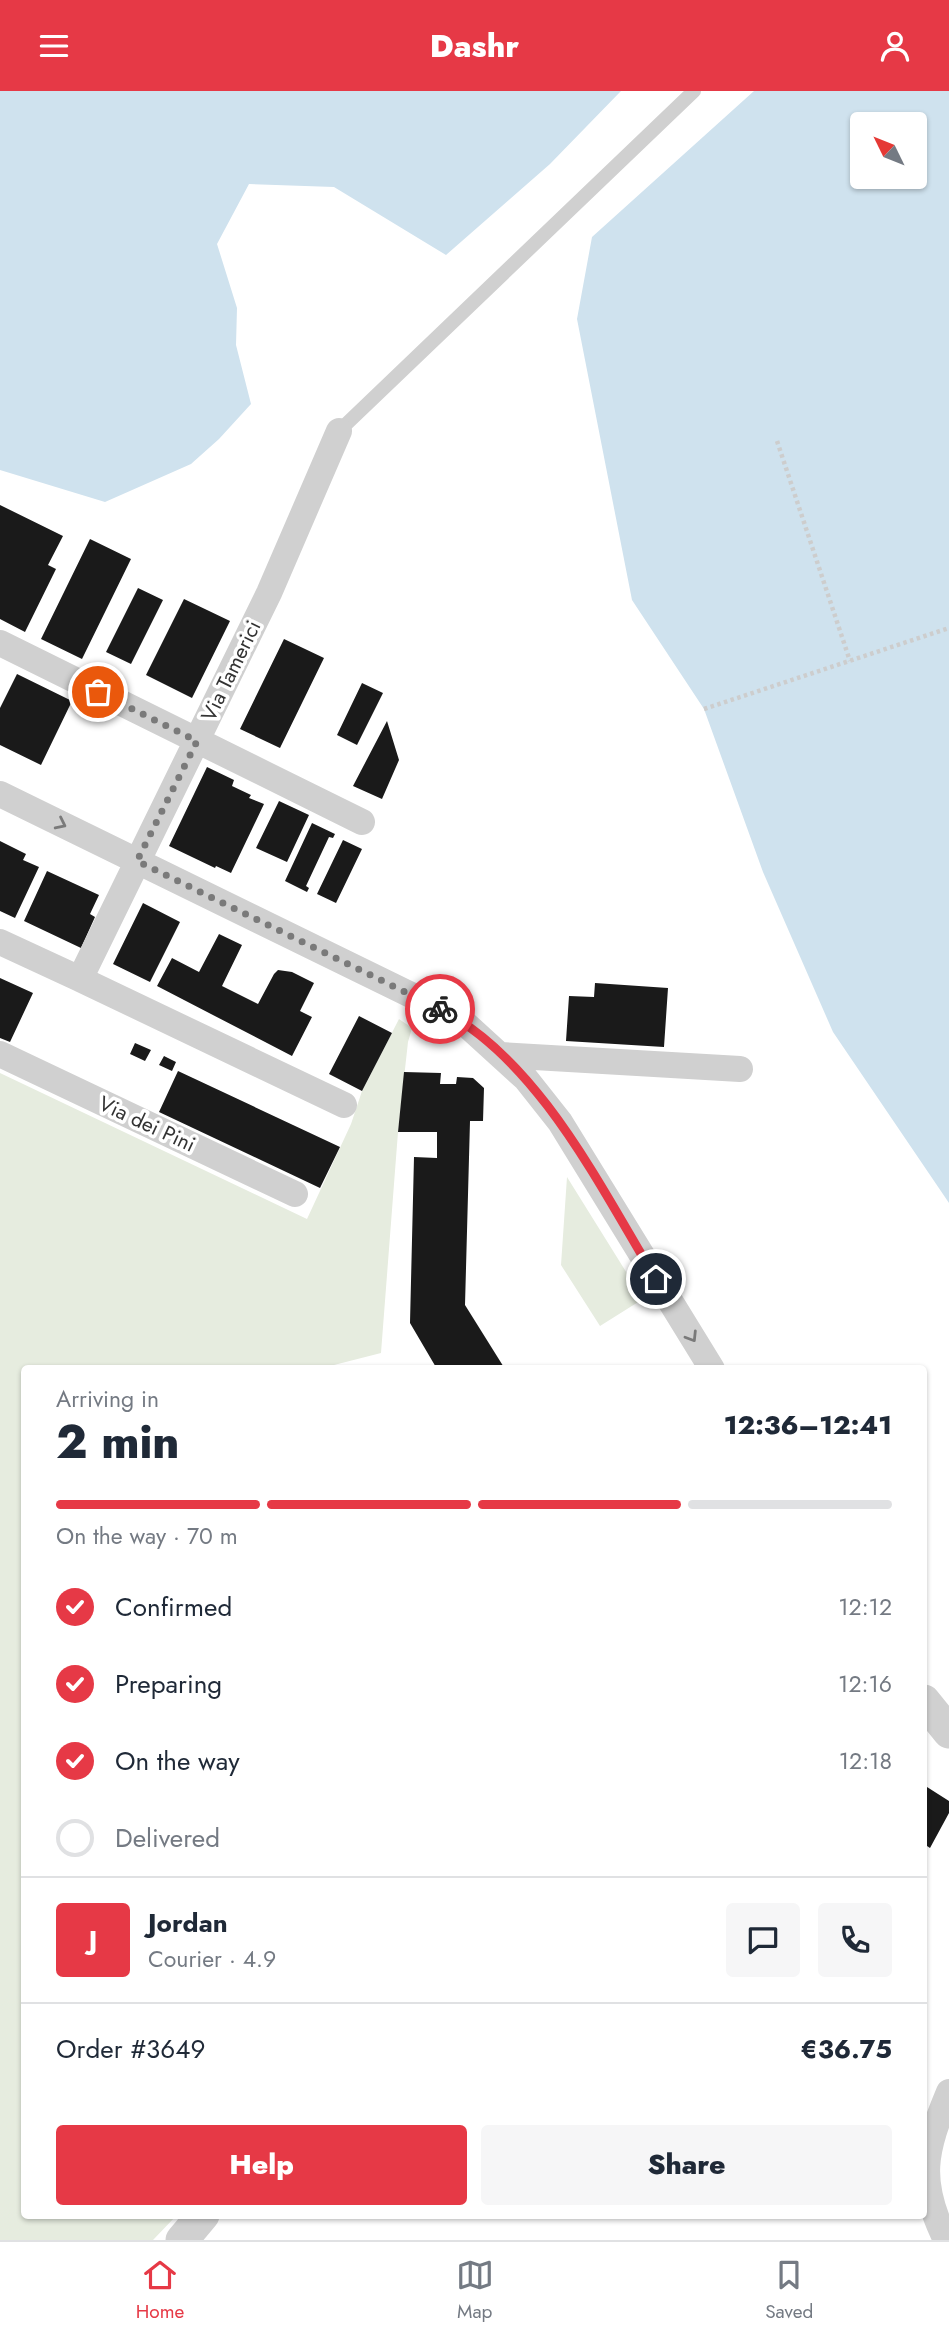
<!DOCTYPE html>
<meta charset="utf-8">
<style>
body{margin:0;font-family:Jost,sans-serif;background:#f6f6f7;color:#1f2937;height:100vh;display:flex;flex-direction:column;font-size:26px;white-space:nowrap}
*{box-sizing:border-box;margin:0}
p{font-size:23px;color:#747a83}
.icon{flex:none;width:38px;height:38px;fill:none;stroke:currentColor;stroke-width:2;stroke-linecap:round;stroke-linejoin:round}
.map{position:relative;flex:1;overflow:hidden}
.details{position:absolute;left:21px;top:1274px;width:906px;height:854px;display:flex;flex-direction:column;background:#fff;border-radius:7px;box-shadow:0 2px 5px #0004}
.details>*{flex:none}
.needle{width:46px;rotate:313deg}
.buttons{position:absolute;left:850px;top:21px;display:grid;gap:14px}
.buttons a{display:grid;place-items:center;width:77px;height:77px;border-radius:7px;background:#fff;box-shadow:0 2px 5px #0004;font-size:35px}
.pin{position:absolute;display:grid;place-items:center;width:60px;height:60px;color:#fff;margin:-30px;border:4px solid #fff;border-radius:50%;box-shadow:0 2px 7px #0007}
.courier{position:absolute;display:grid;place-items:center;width:70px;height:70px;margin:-35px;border:5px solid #e63946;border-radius:50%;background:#fff;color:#222;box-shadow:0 2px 9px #0007}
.headline em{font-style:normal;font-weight:800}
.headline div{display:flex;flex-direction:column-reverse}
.headline{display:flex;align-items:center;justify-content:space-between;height:119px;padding:0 35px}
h1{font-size:46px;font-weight:800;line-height:52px}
.bar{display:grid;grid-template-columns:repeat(4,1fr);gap:10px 7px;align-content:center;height:84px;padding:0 35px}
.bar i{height:9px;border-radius:5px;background:#e0e1e3}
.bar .current{background:#e63946}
.bar p{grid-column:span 4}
.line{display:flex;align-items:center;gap:18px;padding:0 35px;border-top:2px solid #e0e1e3}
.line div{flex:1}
.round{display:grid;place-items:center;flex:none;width:74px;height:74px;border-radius:7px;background:#f6f6f7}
ol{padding:0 35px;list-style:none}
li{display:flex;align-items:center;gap:21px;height:77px}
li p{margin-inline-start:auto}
li .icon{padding:7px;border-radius:50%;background:#e63946;color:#fff;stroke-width:4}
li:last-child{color:#747a83}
li i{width:38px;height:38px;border:4px solid #e0e1e3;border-radius:50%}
.primary-button{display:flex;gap:14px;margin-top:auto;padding:14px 35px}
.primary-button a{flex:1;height:80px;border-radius:7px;background:#e63946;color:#fff;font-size:28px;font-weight:800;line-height:80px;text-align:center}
.primary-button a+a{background:#f6f6f7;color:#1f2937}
header{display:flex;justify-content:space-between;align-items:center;height:91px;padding:0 35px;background:#e63946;color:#fff;font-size:32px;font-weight:800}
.menu{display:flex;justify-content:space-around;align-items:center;height:98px;border-top:2px solid #e0e1e3;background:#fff;font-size:19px;color:#747a83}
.menu a{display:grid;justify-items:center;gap:4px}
.menu .current{color:#e63946}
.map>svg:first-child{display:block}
</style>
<header><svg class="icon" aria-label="menu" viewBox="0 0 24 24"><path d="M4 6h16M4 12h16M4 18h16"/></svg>Dashr<svg class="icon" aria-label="person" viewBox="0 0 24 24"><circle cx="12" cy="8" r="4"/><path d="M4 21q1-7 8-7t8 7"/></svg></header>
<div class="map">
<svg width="949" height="2149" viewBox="0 0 949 2149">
<rect width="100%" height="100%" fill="#fff"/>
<path fill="#e6ecdf" d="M399,928L412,937L408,951L398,1041L381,1262L334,1274L335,1278H24V2124L176,2125L153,2149H0V982L307,1128L351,1033L362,1000Z
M567,1086L643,1208L600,1235L561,1174Z"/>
<path fill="#cfe2ee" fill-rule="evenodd" d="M0,0H621L550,73L446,164L334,96L249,93L217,153L237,217L236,254L251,313L219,348L191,373L105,411L0,379Z
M754,0H949V1112L833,941L763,781L704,618L632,509L577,228L592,146ZM863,33H915V86H863Z"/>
<path fill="#1a1a1a" d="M0,414L63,445L48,474L56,478L25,541L0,528Z
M90,448L131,468L82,568L41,548Z
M138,497L163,509L131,573L106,561Z
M184,508L230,530L192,607L146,584Z
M284,548L324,567L280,657L240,638Z
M17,583L72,610L41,674L0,654V617Z
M362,592L383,602L357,654L337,644Z
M387,630L399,669L382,708L353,695Z
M207,676L234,689L232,695L251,704L249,707L264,713L231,782L216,775L215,777L169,755Z
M279,710L309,724L287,771L256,757Z
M312,732L335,743L333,747L329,746L306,795L309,797L307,801L285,790Z
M343,749L362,758L336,812L317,803Z
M0,750L26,763L23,769L39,776L15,827L0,820Z
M47,780L99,804L90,823L95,826L81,857L24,830Z
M143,812L180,831L150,891L113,873Z
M219,843L242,854L222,895L258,913L274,883L278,879L292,881L314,892L300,920L312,926L292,965L157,895L172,867L199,881Z
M0,887L33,902L10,951L0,947Z
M595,892L668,897L664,956L566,950L569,905L594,906Z
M359,925L392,942L362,1000L329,983Z
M135,952L151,959L145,970L130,963Z
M164,965L176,971L172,980L159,974Z
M178,980L340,1056L320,1097L159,1021Z
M404,981L441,982L440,993H456L457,986L473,987L484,997L483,1030H470L465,1214L505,1278H437L410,1232L414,1066L437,1067V1041H398Z
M927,1696L949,1710V1722L930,1757L924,1753V1700Z"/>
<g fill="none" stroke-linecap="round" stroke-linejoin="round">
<path stroke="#cdcdcd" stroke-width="4.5" stroke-dasharray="3.5 3.5" stroke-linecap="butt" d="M777,350L850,570
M704,618L949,537"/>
<path stroke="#d0d0d0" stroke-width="14" d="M339,340L694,0"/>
<path stroke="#d0d0d0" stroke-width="26" d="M0,552L362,731
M0,703L460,928L526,988L560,1031L712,1278
M0,851L80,888L269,502L339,340
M80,888L344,1014
M0,963L295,1103
M501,964L740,978
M946,2149C917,2089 924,2061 949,2001"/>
<path stroke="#d0d0d0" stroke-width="33" d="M924,1610L949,1641
M182,2149L203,2124"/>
</g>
<defs><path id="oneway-chevron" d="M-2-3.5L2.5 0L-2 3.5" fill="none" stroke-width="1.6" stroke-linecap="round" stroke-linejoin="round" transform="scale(1.75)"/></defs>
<g stroke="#7a7a7a">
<use href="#oneway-chevron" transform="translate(61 733) rotate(26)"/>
<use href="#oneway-chevron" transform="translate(692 1246) rotate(58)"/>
</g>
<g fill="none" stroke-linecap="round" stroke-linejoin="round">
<path stroke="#7a7a7a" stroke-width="7" stroke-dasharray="0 12.6" d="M98,601L197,650L137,770L440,918"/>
<path stroke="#e63946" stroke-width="9" d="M440,918C539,969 600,1096 656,1188"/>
</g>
<g text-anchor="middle" stroke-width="7" stroke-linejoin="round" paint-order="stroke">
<g font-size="21" fill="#333" stroke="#fff">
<text transform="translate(231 580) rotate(-64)" y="7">Via Tamerici</text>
<text transform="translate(147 1033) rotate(25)" y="7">Via dei Pini</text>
</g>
</g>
</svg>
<div class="buttons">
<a><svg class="needle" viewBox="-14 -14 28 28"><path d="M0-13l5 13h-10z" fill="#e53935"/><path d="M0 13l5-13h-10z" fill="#747a83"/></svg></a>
</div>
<div class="pin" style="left:98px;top:601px;background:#ea580c"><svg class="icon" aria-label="bag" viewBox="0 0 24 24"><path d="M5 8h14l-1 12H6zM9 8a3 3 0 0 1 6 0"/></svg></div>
<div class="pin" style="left:656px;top:1188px;background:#1f2937"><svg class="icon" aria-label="home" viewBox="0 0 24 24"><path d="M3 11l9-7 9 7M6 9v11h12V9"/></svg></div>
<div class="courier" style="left:440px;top:918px"><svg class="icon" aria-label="bike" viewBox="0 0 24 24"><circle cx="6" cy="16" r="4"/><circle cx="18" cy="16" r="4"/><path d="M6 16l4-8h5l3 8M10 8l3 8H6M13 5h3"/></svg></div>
<section class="details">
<div class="headline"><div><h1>2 min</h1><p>Arriving in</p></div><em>12:36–12:41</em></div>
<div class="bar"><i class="current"></i><i class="current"></i><i class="current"></i><i></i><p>On the way · 70 m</p></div>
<ol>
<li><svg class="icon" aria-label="check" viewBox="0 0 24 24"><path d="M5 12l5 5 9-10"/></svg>Confirmed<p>12:12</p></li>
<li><svg class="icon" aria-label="check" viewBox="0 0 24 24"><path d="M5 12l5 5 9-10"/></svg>Preparing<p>12:16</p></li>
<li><svg class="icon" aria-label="check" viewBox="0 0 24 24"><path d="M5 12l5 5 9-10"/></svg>On the way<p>12:18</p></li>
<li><i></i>Delivered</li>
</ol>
<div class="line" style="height:126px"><b class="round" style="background:#e63946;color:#fff">J</b><div><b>Jordan</b><p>Courier · 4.9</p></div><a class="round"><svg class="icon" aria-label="chat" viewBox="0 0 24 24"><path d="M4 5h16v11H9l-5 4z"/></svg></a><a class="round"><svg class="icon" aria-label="phone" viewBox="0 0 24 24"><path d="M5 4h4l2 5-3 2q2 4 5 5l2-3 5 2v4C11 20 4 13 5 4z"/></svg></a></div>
<div class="line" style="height:91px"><div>Order #3649</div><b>€36.75</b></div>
<div class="primary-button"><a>Help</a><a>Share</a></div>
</section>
</div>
<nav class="menu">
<a class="current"><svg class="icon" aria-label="home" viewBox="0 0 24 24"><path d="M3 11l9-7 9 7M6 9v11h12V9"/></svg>Home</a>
<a><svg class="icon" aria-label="map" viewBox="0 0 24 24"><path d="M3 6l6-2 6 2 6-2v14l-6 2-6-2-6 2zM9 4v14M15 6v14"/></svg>Map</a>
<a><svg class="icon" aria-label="saved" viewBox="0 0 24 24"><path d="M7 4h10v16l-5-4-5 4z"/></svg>Saved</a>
</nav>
